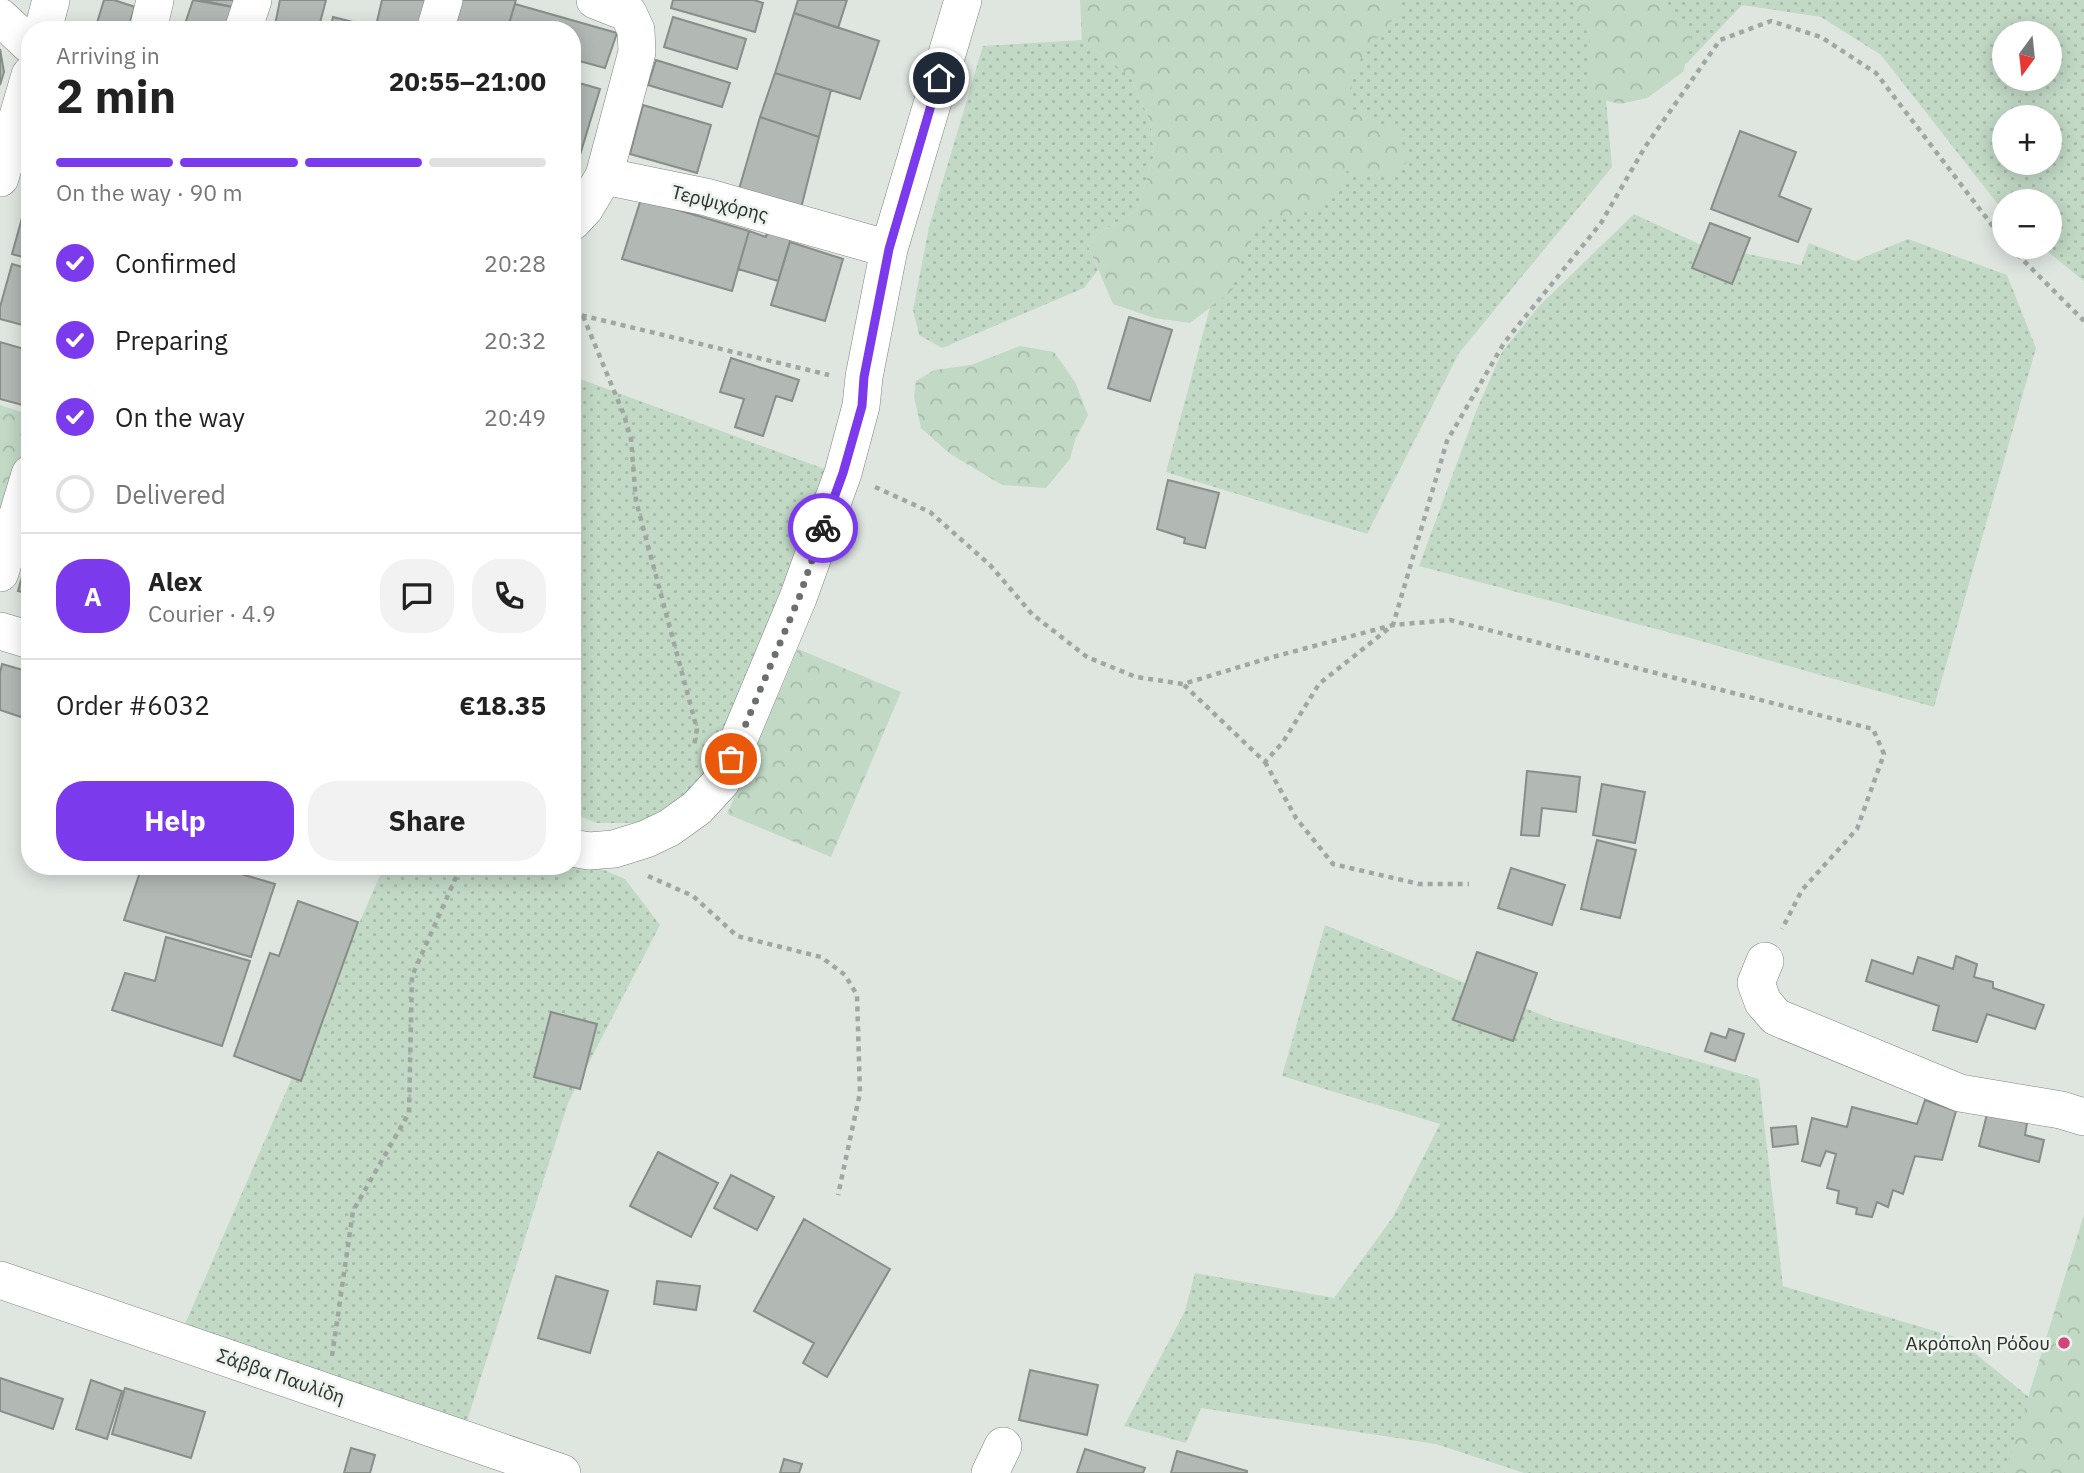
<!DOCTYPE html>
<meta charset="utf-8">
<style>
body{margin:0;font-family:"IBM Plex Sans",sans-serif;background:#f2f2f2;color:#222;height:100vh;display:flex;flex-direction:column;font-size:26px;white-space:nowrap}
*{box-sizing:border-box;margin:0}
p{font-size:23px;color:#767676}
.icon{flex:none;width:38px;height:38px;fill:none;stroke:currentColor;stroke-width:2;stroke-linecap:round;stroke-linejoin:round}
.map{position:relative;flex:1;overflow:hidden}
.panel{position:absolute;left:21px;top:21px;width:560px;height:854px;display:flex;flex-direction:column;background:#fff;border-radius:28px;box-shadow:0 4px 18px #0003}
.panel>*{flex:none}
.needle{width:46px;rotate:195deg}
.fabs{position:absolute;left:1992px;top:21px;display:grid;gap:14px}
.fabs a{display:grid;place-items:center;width:70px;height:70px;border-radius:50%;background:#fff;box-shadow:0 4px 18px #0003;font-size:35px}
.pin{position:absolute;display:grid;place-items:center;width:60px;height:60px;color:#fff;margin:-30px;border:4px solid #fff;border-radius:50%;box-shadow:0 2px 7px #0007}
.courier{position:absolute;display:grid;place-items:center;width:70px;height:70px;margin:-35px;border:5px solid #7c3aed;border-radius:50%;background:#fff;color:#222;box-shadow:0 2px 9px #0007}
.overview em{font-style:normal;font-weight:700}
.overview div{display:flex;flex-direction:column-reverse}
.overview{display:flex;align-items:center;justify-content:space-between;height:119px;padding:0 35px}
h1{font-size:46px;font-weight:700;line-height:52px}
.bar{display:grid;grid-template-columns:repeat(4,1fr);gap:10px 7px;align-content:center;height:84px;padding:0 35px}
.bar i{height:9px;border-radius:5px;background:#e0e0e0}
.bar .current{background:#7c3aed}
.bar p{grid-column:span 4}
.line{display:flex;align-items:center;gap:18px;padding:0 35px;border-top:2px solid #e0e0e0}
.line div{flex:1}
.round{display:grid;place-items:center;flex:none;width:74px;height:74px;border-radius:28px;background:#f2f2f2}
ol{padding:0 35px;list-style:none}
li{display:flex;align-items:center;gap:21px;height:77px}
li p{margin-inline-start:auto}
li .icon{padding:7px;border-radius:50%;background:#7c3aed;color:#fff;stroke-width:4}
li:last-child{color:#767676}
li i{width:38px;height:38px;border:4px solid #e0e0e0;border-radius:50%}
.cta{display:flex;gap:14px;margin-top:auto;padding:14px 35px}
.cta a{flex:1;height:80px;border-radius:28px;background:#7c3aed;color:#fff;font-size:28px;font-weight:700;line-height:80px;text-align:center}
.cta a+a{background:#f2f2f2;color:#222}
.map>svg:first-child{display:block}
</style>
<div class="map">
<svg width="2084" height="1473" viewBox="0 0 2084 1473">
<defs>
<pattern id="grass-dots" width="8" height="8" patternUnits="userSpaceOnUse" patternTransform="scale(1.75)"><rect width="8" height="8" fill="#c2d9c6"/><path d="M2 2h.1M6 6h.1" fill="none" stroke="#a7bbaa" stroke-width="1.8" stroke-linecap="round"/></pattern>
<pattern id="forest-crowns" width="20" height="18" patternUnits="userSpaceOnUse" patternTransform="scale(1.75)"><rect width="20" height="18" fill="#c2d9c6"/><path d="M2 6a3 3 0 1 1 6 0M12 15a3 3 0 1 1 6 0" fill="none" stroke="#a7bbaa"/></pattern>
</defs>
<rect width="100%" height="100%" fill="#dfe6e0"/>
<path fill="url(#grass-dots)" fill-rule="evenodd" d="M1369,0H1597L1612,167L1459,353L1367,534L1166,472L1239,199L1304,213Z
M1618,0H2084V281L2042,247H2049V201H2004V212L1881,55L1821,17L1742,5L1686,64ZM2004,33H2049V79H2004ZM2004,117H2049V163H2004Z
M1082,40L1130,76L1150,121L1154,154L1137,210L1086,241L1098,270L1084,288L942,348L919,335L913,310L929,227L983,46Z
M1634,214L1699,244L1801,265L1809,243L1855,261L1908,239L2007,275L2036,348L1934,707L1690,638L1419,566L1475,414L1502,352L1539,306Z
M572,376L822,468L841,472L703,791L642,823H597L572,813Z
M572,856L625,879L660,925L568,1103L467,1421L182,1331L384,866H572Z
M1325,925L1554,1020L1759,1079L1783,1286L1955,1337L2041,1407L2030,1473H1524L1436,1444L1201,1408L1186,1443L1124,1426L1185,1311L1195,1273L1334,1298L1393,1217L1440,1124L1282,1076Z"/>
<path fill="url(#forest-crowns)" d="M1080,0H1403C1401,18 1364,47 1356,68C1351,80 1351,95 1349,107L1396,131L1410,159L1391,177L1346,171L1337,191L1321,209L1263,221L1241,258L1232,291L1190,323L1154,318L1113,304L1086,241L1137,210L1154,154L1150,121L1130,76L1082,40Z
M1574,0H1655L1670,5L1693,34L1683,72L1647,98L1620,104L1591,97L1589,37Z
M1020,346L1054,352L1075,382L1088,415L1075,440L1070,459L1046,488L1002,485L949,453L921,428L914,397L916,381L934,370L971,365Z
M0,405L30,415V456L0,546Z
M798,649L901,692L831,857L727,814Z
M2084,1214V1473H2005Z"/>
<path fill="#b2b8b3" stroke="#878e88" stroke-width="2" d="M104,0H114L135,7L127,30H108L96,26Z
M193,0L238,8L231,30H183Z
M200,0H240L238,8Z
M280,0H326L318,30H274Z
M382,0H432L424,30H375Z
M452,0H516L507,30H475L446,20Z
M673,0H754L763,3L755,32L671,8Z
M798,0H847L838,28L794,13Z
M515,4L617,33L605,68L572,59V30H507Z
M794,13L879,41L860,99L775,73Z
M333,17L361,24L359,30H330Z
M673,17L746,39L737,69L664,47Z
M0,49L4,72L0,85Z
M656,60L730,83L722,107L648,85Z
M775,73L831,90L819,137L760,117Z
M572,81L600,89L576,168L572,167Z
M643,105L711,125L697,173L630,154Z
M760,117L819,137L800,212L737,196Z
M1740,131L1796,152L1779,196L1811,209L1798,242L1711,209Z
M30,189V259L12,254Z
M641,199L749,231L732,291L622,259Z
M1710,223L1750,238L1732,284L1692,268Z
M769,224L793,231L778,281L738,269L749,231L766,237Z
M790,242L843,259L825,321L771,305Z
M12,264L30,269V327L0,319V307Z
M1129,317L1172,330L1150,401L1108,388Z
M28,336L30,337V407L0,399V342L24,349Z
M731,358L799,380L792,401L776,396L763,436L735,427L744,399L720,392Z
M1168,480L1219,493L1205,548L1184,543L1185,538L1157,529Z
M30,548V594L18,591Z
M2,664L30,672V720L0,710V673Z
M1527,771L1580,777L1576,812L1542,808L1539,836L1521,835Z
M1602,784L1645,792L1635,843L1593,835Z
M1597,840L1636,850L1620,918L1581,909Z
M142,866H214L275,884L251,957L124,920Z
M1511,868L1565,885L1552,925L1498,908Z
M298,901L358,922L301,1081L234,1056L270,953L279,956Z
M166,937L250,961L222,1046L112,1010L125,973L155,981Z
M1477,952L1537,973L1513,1041L1453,1020Z
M1956,956L1977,964L1974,977L1993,982V988L2044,1005L2035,1029L1987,1014L1977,1042L1933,1030L1939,1006L1866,981L1872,960L1913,974L1918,957L1953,969Z
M551,1012L597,1024L580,1089L534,1077Z
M1729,1029L1744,1034L1735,1061L1705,1051L1711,1033L1726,1038Z
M1925,1100L1956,1111L1942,1160L1915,1156L1903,1194L1893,1190L1888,1207L1877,1202L1872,1217L1856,1214L1857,1208L1837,1203L1839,1191L1827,1188L1836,1154L1826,1151L1820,1166L1802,1161L1812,1118L1847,1127L1852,1107L1917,1124Z
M1987,1114L2027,1123L2025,1135L2044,1140L2039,1162L1979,1146Z
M1796,1126L1798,1144L1773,1147L1771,1128Z
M658,1152L718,1183L691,1237L630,1206Z
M731,1175L774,1197L757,1230L714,1208Z
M804,1219L890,1269L827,1377L803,1363L814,1343L754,1311Z
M556,1276L608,1291L590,1353L538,1338Z
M657,1281L700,1286L696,1310L654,1304Z
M1030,1370L1098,1385L1087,1435L1019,1420Z
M0,1378L63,1399L53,1429L0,1411Z
M91,1380L122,1391L107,1439L76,1429Z
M125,1388L205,1412L191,1458L112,1434Z
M351,1448L375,1455L370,1473H344Z
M1085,1449L1145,1468L1143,1473H1077Z
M1177,1451L1247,1471V1473H1171Z
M784,1459L802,1464L799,1473H780Z"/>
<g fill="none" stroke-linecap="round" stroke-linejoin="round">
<defs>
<path id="minor" d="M0,17L30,45
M43,30L51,0
M148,30L155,0
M243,30L253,0
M435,30L444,0
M604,176L706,197L889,249
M0,178L30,75
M572,222L585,208L604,176L637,52L636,30L628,13L595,0
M0,573L30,474
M0,631L30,640
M572,848L589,851L614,849L646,839L669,828L697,808L721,782L798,598L843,473L861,406L864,377L889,249L963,0
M1765,961L1756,983L1763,1002L1776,1017L1960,1093L2061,1110L2084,1117
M0,1280L562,1473
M990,1473L1003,1446"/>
</defs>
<use href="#minor" stroke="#7d847e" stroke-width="38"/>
<path stroke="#a0a6a1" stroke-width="4.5" stroke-dasharray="5 5" stroke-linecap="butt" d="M2010,247L2084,321
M572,313L829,375
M583,316L624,415L631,439L636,501L697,729L694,746
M875,487L930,512L990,565L1032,614L1087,657L1136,677L1183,684L1269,658L1393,625L1450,620L1873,729L1884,754L1857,829L1802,890L1782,929
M1184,685L1265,762L1283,742L1319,684L1393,625L1447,441L1504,343L1601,223L1645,147L1720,40L1771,21L1821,37L1876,73L2004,241
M1265,762L1296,818L1333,864L1419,884H1469
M648,876L693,896L737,936L821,957L845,975L857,995L860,1093L838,1195
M332,1356L353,1211L409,1113L412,976L461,866"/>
<use href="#minor" stroke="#fff" stroke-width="37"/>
</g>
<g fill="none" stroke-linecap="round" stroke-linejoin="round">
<path stroke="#6c706c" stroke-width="7" stroke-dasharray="0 12.6" d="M731,759L799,598L823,528"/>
<path stroke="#7c3aed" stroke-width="9" d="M823,528L843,473L862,406L864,377L889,249L939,78"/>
</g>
<circle fill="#d0457b" stroke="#ecf3ed" stroke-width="2.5" cx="2064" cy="1343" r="7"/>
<g text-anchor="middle" stroke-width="5" stroke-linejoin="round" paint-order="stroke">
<g font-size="19" fill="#2e312e" stroke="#ecf3ed">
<text transform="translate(720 203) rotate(14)" y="7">Τερψιχόρης</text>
<text transform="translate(281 1376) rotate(19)" y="7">Σάββα Παυλίδη</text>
</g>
<g font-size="19" fill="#2e312e" stroke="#ecf3ed" text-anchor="end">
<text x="2050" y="1350">Ακρόπολη Ρόδου</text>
</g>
</g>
</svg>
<div class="fabs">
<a><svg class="needle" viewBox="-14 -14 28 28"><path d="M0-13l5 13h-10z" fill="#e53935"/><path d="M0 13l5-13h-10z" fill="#767676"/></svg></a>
<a>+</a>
<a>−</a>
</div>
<div class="pin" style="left:731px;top:759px;background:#ea580c"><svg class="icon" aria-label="bag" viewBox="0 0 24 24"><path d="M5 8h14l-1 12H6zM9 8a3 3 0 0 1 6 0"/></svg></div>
<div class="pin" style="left:939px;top:78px;background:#1f2937"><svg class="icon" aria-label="home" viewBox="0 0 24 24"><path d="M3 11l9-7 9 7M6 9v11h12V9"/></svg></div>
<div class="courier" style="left:823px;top:528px"><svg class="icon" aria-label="bike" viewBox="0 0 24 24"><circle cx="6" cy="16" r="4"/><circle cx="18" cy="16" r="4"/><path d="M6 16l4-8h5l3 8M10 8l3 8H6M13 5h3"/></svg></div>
<section class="panel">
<div class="overview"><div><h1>2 min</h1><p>Arriving in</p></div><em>20:55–21:00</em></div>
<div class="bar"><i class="current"></i><i class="current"></i><i class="current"></i><i></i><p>On the way · 90 m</p></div>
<ol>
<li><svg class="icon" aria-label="check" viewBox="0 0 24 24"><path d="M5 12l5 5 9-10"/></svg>Confirmed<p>20:28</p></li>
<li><svg class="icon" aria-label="check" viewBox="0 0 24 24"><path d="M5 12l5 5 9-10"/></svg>Preparing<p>20:32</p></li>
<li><svg class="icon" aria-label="check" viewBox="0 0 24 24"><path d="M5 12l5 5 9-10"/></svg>On the way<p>20:49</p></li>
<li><i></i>Delivered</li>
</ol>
<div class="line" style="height:126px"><b class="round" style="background:#7c3aed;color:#fff">A</b><div><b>Alex</b><p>Courier · 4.9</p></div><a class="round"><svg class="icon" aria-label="chat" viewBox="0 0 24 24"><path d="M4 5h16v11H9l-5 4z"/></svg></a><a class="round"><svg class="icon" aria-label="phone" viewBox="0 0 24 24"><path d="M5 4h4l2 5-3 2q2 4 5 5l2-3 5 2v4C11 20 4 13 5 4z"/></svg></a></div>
<div class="line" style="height:91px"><div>Order #6032</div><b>€18.35</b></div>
<div class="cta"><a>Help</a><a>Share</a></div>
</section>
</div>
